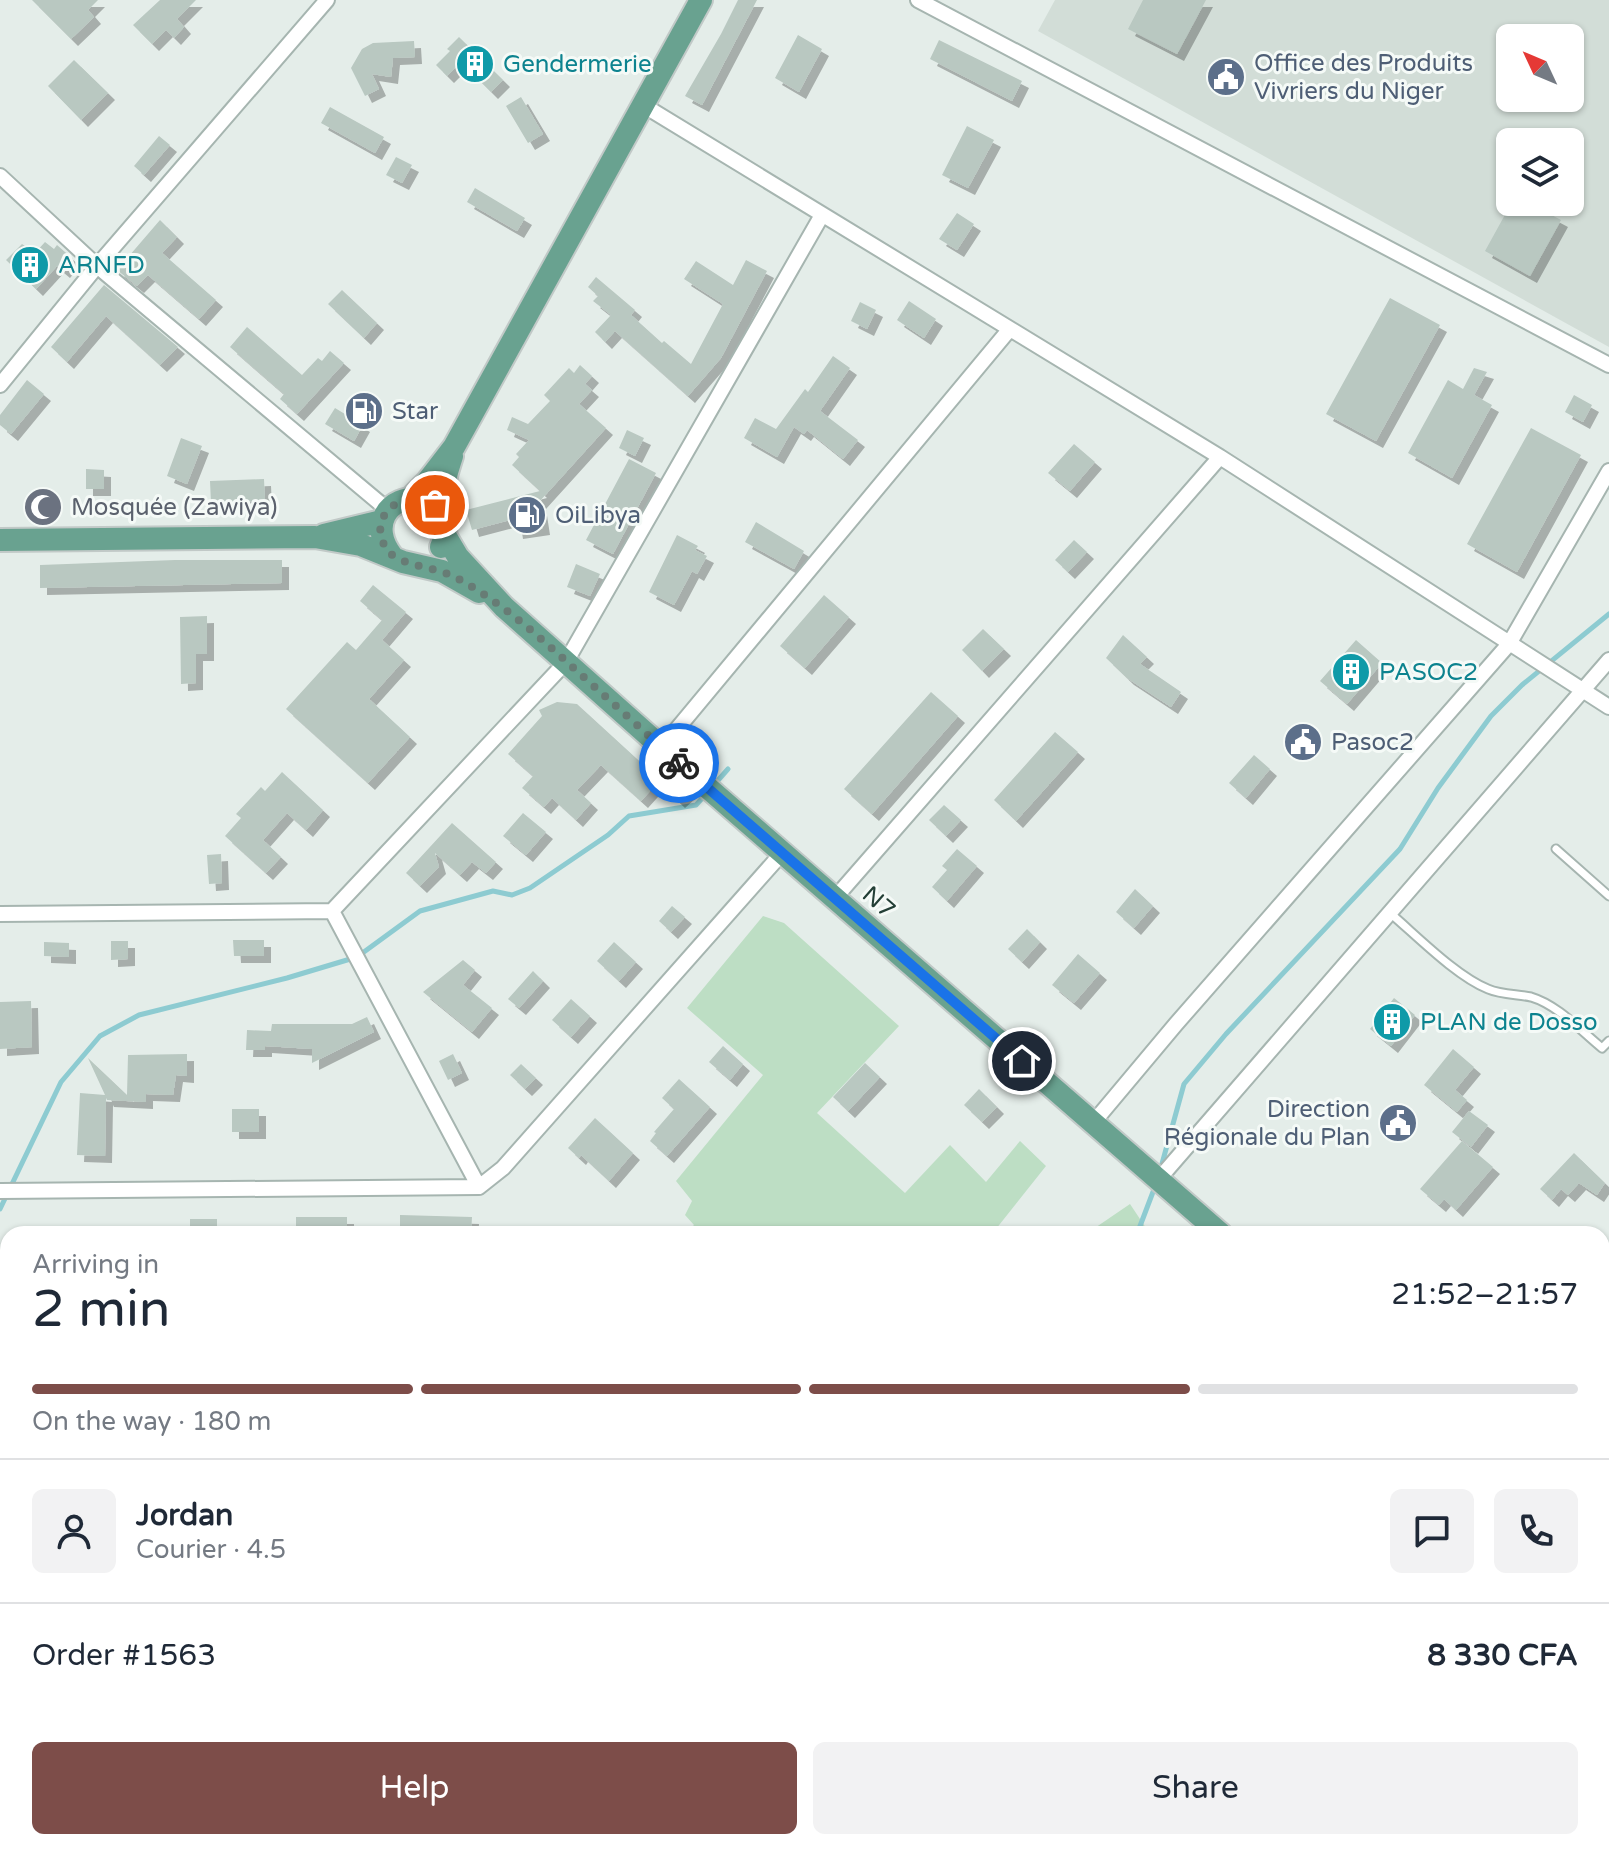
<!DOCTYPE html>
<meta charset="utf-8">
<style>
body{margin:0;font-family:"Varela Round",sans-serif;background:#f2f2f3;color:#1f2937;height:100vh;display:flex;flex-direction:column;font-size:30px;white-space:nowrap}
*{box-sizing:border-box;margin:0}
p{font-size:26px;color:#747a83}
.icon{flex:none;width:44px;height:44px;fill:none;stroke:currentColor;stroke-width:2;stroke-linecap:round;stroke-linejoin:round}
.map{position:relative;flex:1;overflow:hidden}
.sheet{position:absolute;left:0px;top:1226px;width:1610px;height:624px;display:flex;flex-direction:column;background:#fff;border-radius:24px 24px 0 0;box-shadow:0 2px 6px #0004}
.sheet>*{flex:none}
.needle{width:52px;rotate:314deg}
.buttons{position:absolute;left:1496px;top:24px;display:grid;gap:16px}
.buttons a{display:grid;place-items:center;width:88px;height:88px;border-radius:12px;background:#fff;box-shadow:0 2px 6px #0004;font-size:40px}
.pin{position:absolute;display:grid;place-items:center;width:68px;height:68px;color:#fff;margin:-34px;border:4px solid #fff;border-radius:50%;box-shadow:0 2px 8px #0007}
.courier{position:absolute;display:grid;place-items:center;width:80px;height:80px;margin:-40px;border:6px solid #1a73e8;border-radius:50%;background:#fff;color:#222;box-shadow:0 2px 10px #0007}
.summary em{font-style:normal;font-weight:600}
.summary div{display:flex;flex-direction:column-reverse}
.summary{display:flex;align-items:center;justify-content:space-between;height:136px;padding:0 32px}
h1{font-size:52px;font-weight:600;line-height:60px}
.bar{display:grid;grid-template-columns:repeat(4,1fr);gap:12px 8px;align-content:center;height:96px;padding:0 32px}
.bar i{height:10px;border-radius:6px;background:#e0e1e3}
.bar .on{background:#7d4d49}
.bar p{grid-column:span 4}
.line{display:flex;align-items:center;gap:20px;padding:0 32px;border-top:2px solid #e0e1e3}
.line div{flex:1}
.round{display:grid;place-items:center;flex:none;width:84px;height:84px;border-radius:12px;background:#f2f2f3}
.cta{display:flex;gap:16px;margin-top:auto;padding:16px 32px}
.cta a{flex:1;height:92px;border-radius:12px;background:#7d4d49;color:#fff;font-size:32px;font-weight:600;line-height:92px;text-align:center}
.cta a+a{background:#f2f2f3;color:#1f2937}
.map>svg:first-child{display:block}
</style>
<div class="map">
<svg width="1609" height="1850" viewBox="0 0 1609 1850">
<defs>
<filter id="shadow"><feDropShadow dx="7" dy="7" stdDeviation="0" flood-color="#0004"/></filter>
</defs>
<rect width="100%" height="100%" fill="#e4ede9"/>
<path fill="#d2ddd7" fill-rule="evenodd" d="M1055,0H1609V347L1038,31ZM1510,38H1570V98H1510ZM1510,142H1570V202H1510Z"/>
<path fill="#bddec4" d="M763,916L784,923L899,1026L817,1113L905,1193L950,1145L986,1182L1020,1141L1046,1166L992,1234H685L694,1225L685,1215L692,1201L676,1181L763,1075L687,1008Z
M1130,1204L1150,1234H1086Z"/>
<g fill="none" stroke-linecap="round" stroke-linejoin="round">
<path stroke="#8dcbd1" stroke-width="5" d="M713,786L728,769
M1160,1171L1184,1084L1226,1034L1400,849L1438,788L1491,716L1522,685L1609,614
M0,1209L61,1082L100,1036L139,1015L287,978L357,957L420,911L493,891L512,895L530,888L608,835L629,816L696,805L706,794
M1137,1234L1156,1184
M0,1315L8,1318
M1300,1842L1302,1850"/>
</g>
<path fill="#b9c8c1" filter="url(#shadow)" d="M32,0H98L88,10L94,17L71,39Z
M160,0H196L177,19L184,27L174,38L166,30L152,44L133,25Z
M738,0H757L702,105L685,96L721,34Z
M1143,0H1206L1177,54L1128,29Z
M798,35L822,49L799,92L775,78Z
M459,37L503,80L491,92L461,62L447,76L436,65L450,51L447,49Z
M939,40L1022,81L1012,101L930,59Z
M414,41L415,57L393,58L391,77L372,74L379,89L365,96L351,68L362,49L373,43Z
M74,60L108,93L81,120L48,86Z
M521,97L543,134L528,143L506,106Z
M330,107L384,137L375,153L321,123Z
M967,126L994,140L968,188L942,175Z
M159,136L170,145L144,175L134,166Z
M396,157L412,165L402,183L386,175Z
M475,188L525,218L517,231L467,202Z
M1512,202H1527L1561,220L1530,276L1485,251Z
M957,213L974,224L957,250L939,239Z
M160,220L177,237L162,253L216,300L199,319L148,275L137,286L117,270Z
M45,242L54,249L57,245L73,259L63,271L57,266L36,289L6,260L22,244L35,253Z
M746,260L767,271L721,358L688,396L615,331L605,342L595,332L611,315L593,301L598,296L588,287L596,277L635,310L631,315L662,343L664,341L691,364L723,304L684,279L696,261L733,285Z
M104,285L178,347L160,365L106,316L67,362L51,347Z
M342,290L377,323L364,338L328,304Z
M1390,298L1440,325L1376,441L1326,414Z
M909,301L936,319L924,338L897,320Z
M860,302L876,310L867,329L851,321Z
M247,327L302,375L318,358L322,361L330,351L344,363L297,414L280,399L284,394L230,347Z
M833,356L850,368L820,411L858,440L843,459L807,430L804,434L794,427L777,457L744,438L755,418L776,429L805,389L808,392Z
M580,365L592,376L585,384L592,390L579,404L606,428L539,502L543,528L516,532L514,519L472,530L466,510L540,491L512,465L519,457L516,454L529,440L507,430L512,417L528,424L550,401L544,395L569,368L574,373Z
M1474,368L1487,372L1474,395L1492,405L1452,478L1408,453L1448,380L1463,389Z
M27,380L44,394L11,434L0,425V415Z
M1574,395L1592,405L1583,422L1565,412Z
M335,408L363,425L354,441L325,424Z
M1531,428L1581,455L1517,572L1467,544Z
M627,430L644,438L635,456L619,448Z
M181,438L202,446L187,484L167,476Z
M1074,444L1095,462L1070,491L1048,473Z
M629,459L656,473L613,554L586,540Z
M86,469L104,470V489H86Z
M264,479L265,501L211,503L210,481Z
M756,522L804,551L794,569L745,542Z
M677,535L698,546L695,550L707,556L697,574L692,571L674,605L649,592Z
M1074,540L1087,552L1068,572L1055,560Z
M175,560H282V583L40,588V565Z
M576,564L600,574L590,596L567,587Z
M373,585L406,612L382,640L404,660L369,699L410,737L368,783L286,709L347,642L356,650L382,620L360,601Z
M824,595L849,617L805,668L780,646Z
M207,616V654H196V683L181,684L180,617Z
M983,629L1004,649L982,671L962,650Z
M1123,635L1147,657L1140,664L1181,692L1171,707L1127,678L1106,658Z
M1356,640L1382,663L1347,704L1320,681Z
M931,692L958,716L872,814L844,789Z
M557,702L577,704L660,780L641,801L601,765L577,790L591,803L576,820L552,798L544,807L522,788L533,776L508,754L542,716L539,710Z
M1055,732L1078,752L1016,821L994,800Z
M1254,755L1270,769L1246,798L1229,783Z
M282,772L323,810L306,830L287,813L263,840L281,857L266,873L225,836L241,818L236,814L261,787L265,791Z
M669,775L688,792L678,801L660,784Z
M944,805L961,820L946,836L929,820Z
M523,813L546,832L526,855L503,836Z
M452,823L496,862L486,873L472,862L460,875L435,853L439,867L420,886L406,873Z
M957,849L977,866L947,901L932,887L947,870L942,866Z
M221,854L222,883L209,884L207,855Z
M1135,889L1153,906L1134,928L1116,912Z
M672,906L685,917L671,932L659,921Z
M1027,929L1040,942L1022,962L1008,949Z
M233,940H264V956H234Z
M111,941H128V959L111,960Z
M44,942L69,943V957L44,956Z
M614,942L636,962L619,981L597,961Z
M1078,954L1100,973L1074,1003L1052,985Z
M463,960L475,970L463,985L492,1008L472,1032L423,992Z
M533,971L543,981L519,1008L508,999Z
M1394,998L1415,1015L1391,1046L1370,1029Z
M571,999L590,1016L571,1037L552,1020Z
M31,1001L32,1047L0,1049V1002Z
M367,1017L374,1032L312,1063V1049L265,1046V1050H246L247,1030L271,1031L272,1024H352Z
M723,1046L743,1064L730,1080L709,1062Z
M1453,1049L1474,1067L1455,1090L1467,1100L1457,1112L1424,1085Z
M187,1054V1076L176,1075L173,1095L146,1094V1102L107,1100L106,1098L105,1156L77,1155L80,1093L105,1095L88,1058L127,1095L128,1055Z
M453,1054L462,1073L448,1080L439,1061Z
M865,1063L880,1077L848,1111L833,1097Z
M521,1064L536,1078L525,1089L510,1075Z
M679,1079L710,1107L667,1156L650,1141L656,1133L654,1132L674,1109L662,1098Z
M979,1089L997,1107L982,1122L964,1105Z
M232,1109H259V1132H232Z
M1469,1111L1488,1125L1471,1147L1452,1132Z
M595,1118L633,1153L609,1181L581,1155L579,1158L568,1148Z
M1462,1141L1493,1167L1456,1210L1444,1199L1439,1205L1420,1189Z
M1574,1153L1605,1183L1597,1195L1579,1183L1568,1195L1561,1189L1552,1200L1540,1189Z
M400,1215L472,1217L471,1234H400Z
M296,1217H347V1231L296,1233Z
M190,1219H217V1234H190Z"/>
<g fill="none" stroke-linecap="round" stroke-linejoin="round">
<defs>
<path id="lane" d="M1556,849L1609,896
M1390,913C1417,936 1456,976 1488,989C1502,995 1517,994 1531,997C1558,1005 1581,1031 1602,1048L1609,1041"/>
<path id="street" d="M918,0L1609,365
M643,105L1220,457L1609,707
M0,176L97,266L388,510
M0,385L97,266L327,0
M662,747L1009,330
M835,898L1220,457
M332,911L479,1187L503,1168L783,852
M0,914L332,911L566,662L822,215
M1093,1123L1176,1024L1509,644L1609,471
M1158,1180L1609,660
M0,1191L479,1187
M1602,1681L1609,1676
M1543,1842L1553,1850
M1349,1850L1361,1842"/>
<path id="primary" d="M411,498L427,482L454,447L701,0
M324,535L382,521
M445,535L458,557L504,607L677,761L1221,1234
M0,540L315,537L361,545L403,562L442,571L479,592
M441,547C450,531 442,513 443,495C443,482 448,469 452,456
M392,556C369,527 386,494 424,499
M1602,1569L1609,1575"/>
</defs>
<use href="#lane" stroke="#a6b5b0" stroke-width="11"/>
<use href="#street" stroke="#a6b5b0" stroke-width="18"/>
<use href="#primary" stroke="#c1c9c7" stroke-width="26"/>
<use href="#lane" stroke="#fff" stroke-width="7"/>
<use href="#street" stroke="#fff" stroke-width="14"/>
<use href="#primary" stroke="#69a290" stroke-width="22"/>
</g>
<g fill="none" stroke-linecap="round" stroke-linejoin="round">
<path stroke="#677c75" stroke-width="8" stroke-dasharray="0 14.4" d="M435,505C397,485 363,523 390,553C401,565 439,568 457,578C510,607 552,649 597,689C624,713 651,738 679,763"/>
<path stroke="#1a73e8" stroke-width="10" d="M679,763L1022,1061"/>
</g>
<defs>
<symbol id="building-disc" viewBox="-11 -11 22 22"><circle r="9.5" fill="#0f9aa8" stroke="#f5faf7"/><path d="M-4-6H4V6H1V3H-1V6H-4ZM-2.5-4.3h1.7v1.8h-1.7ZM.8-4.3h1.7v1.8H.8ZM-2.5-1h1.7V.8h-1.7ZM.8-1h1.7V.8H.8Z" fill="#fff"/></symbol>
<symbol id="civic-disc" viewBox="-11 -11 22 22"><circle r="9.5" fill="#5c6f8a" stroke="#f5faf7"/><path d="M-.6-6.5H3V-4.5H.6V-3L4-1V1h2V6H-6V1h2V-1L-.6-3ZM-1.2 2.5V6h2.4V2.5Z" fill="#fff"/></symbol>
<symbol id="fuel-disc" viewBox="-11 -11 22 22"><circle r="9.5" fill="#5c6f8a" stroke="#f5faf7"/><path d="M-5.5-6h7V0h2V4h1.3V-2.5L3-4.5l.8-.8L6-3V5H2.5V1h-1V6h-7ZM-4.2-4.7v3.2H.2V-4.7Z" fill="#fff"/></symbol>
<symbol id="mosque-disc" viewBox="-11 -11 22 22"><circle r="9.5" fill="#6b7280" stroke="#f5faf7"/><path d="M3.5-4.9A6 6 0 1 0 3.5 4.9A5 5 0 1 1 3.5-4.9Z" fill="#fff"/></symbol>
</defs>
<g fill-rule="evenodd">
<use href="#building-disc" x="453" y="42" width="44" height="44"/>
<use href="#civic-disc" x="1204" y="55" width="44" height="44"/>
<use href="#building-disc" x="8" y="243" width="44" height="44"/>
<use href="#fuel-disc" x="342" y="389" width="44" height="44"/>
<use href="#mosque-disc" x="21" y="485" width="44" height="44"/>
<use href="#fuel-disc" x="505" y="493" width="44" height="44"/>
<use href="#building-disc" x="1329" y="650" width="44" height="44"/>
<use href="#civic-disc" x="1281" y="720" width="44" height="44"/>
<use href="#building-disc" x="1370" y="1000" width="44" height="44"/>
<use href="#civic-disc" x="1376" y="1101" width="44" height="44"/>
</g>
<g text-anchor="middle" stroke-width="6" stroke-linejoin="round" paint-order="stroke">
<g font-size="24" fill="#4e5e75" stroke="#f5faf7" text-anchor="start">
<text x="1254" y="71">Office des Produits<tspan x="1254" dy="28">Vivriers du Niger</tspan></text>
<text x="392" y="419">Star</text>
<text x="555" y="523">OiLibya</text>
<text x="1331" y="750">Pasoc2</text>
<text x="1370" y="1117" text-anchor="end">Direction<tspan x="1370" dy="28">Régionale du Plan</tspan></text>
</g>
<g font-size="24" fill="#0d838f" stroke="#f5faf7" text-anchor="start">
<text x="503" y="72">Gendermerie</text>
<text x="58" y="273">ARNFD</text>
<text x="1379" y="680">PASOC2</text>
<text x="1420" y="1030">PLAN de Dosso</text>
</g>
<g font-size="24" fill="#5b616d" stroke="#f5faf7" text-anchor="start">
<text x="71" y="515">Mosquée (Zawiya)</text>
</g>
<g font-size="24" fill="#233f36" stroke="#f5faf7">
<text transform="translate(879 902) rotate(41)" y="8">N7</text>
</g>
</g>
</svg>
<div class="buttons">
<a><svg class="needle" viewBox="-14 -14 28 28"><path d="M0-13l5 13h-10z" fill="#e53935"/><path d="M0 13l5-13h-10z" fill="#747a83"/></svg></a>
<a><svg class="icon" aria-label="layers" viewBox="0 0 24 24"><path d="M12 4l9 5-9 5-9-5zM3 14l9 5 9-5"/></svg></a>
</div>
<div class="pin" style="left:435px;top:505px;background:#ea580c"><svg class="icon" aria-label="bag" viewBox="0 0 24 24"><path d="M5 8h14l-1 12H6zM9 8a3 3 0 0 1 6 0"/></svg></div>
<div class="pin" style="left:1022px;top:1061px;background:#1f2937"><svg class="icon" aria-label="home" viewBox="0 0 24 24"><path d="M3 11l9-7 9 7M6 9v11h12V9"/></svg></div>
<div class="courier" style="left:679px;top:763px"><svg class="icon" aria-label="bike" viewBox="0 0 24 24"><circle cx="6" cy="16" r="4"/><circle cx="18" cy="16" r="4"/><path d="M6 16l4-8h5l3 8M10 8l3 8H6M13 5h3"/></svg></div>
<section class="sheet">
<div class="summary"><div><h1>2 min</h1><p>Arriving in</p></div><em>21:52–21:57</em></div>
<div class="bar"><i class="on"></i><i class="on"></i><i class="on"></i><i></i><p>On the way · 180 m</p></div>
<div class="line" style="height:144px"><a class="round"><svg class="icon" aria-label="person" viewBox="0 0 24 24"><circle cx="12" cy="8" r="4"/><path d="M4 21q1-7 8-7t8 7"/></svg></a><div><b>Jordan</b><p>Courier · 4.5</p></div><a class="round"><svg class="icon" aria-label="chat" viewBox="0 0 24 24"><path d="M4 5h16v11H9l-5 4z"/></svg></a><a class="round"><svg class="icon" aria-label="phone" viewBox="0 0 24 24"><path d="M5 4h4l2 5-3 2q2 4 5 5l2-3 5 2v4C11 20 4 13 5 4z"/></svg></a></div>
<div class="line" style="height:104px"><div>Order #1563</div><b>8 330 CFA</b></div>
<div class="cta"><a>Help</a><a>Share</a></div>
</section>
</div>
